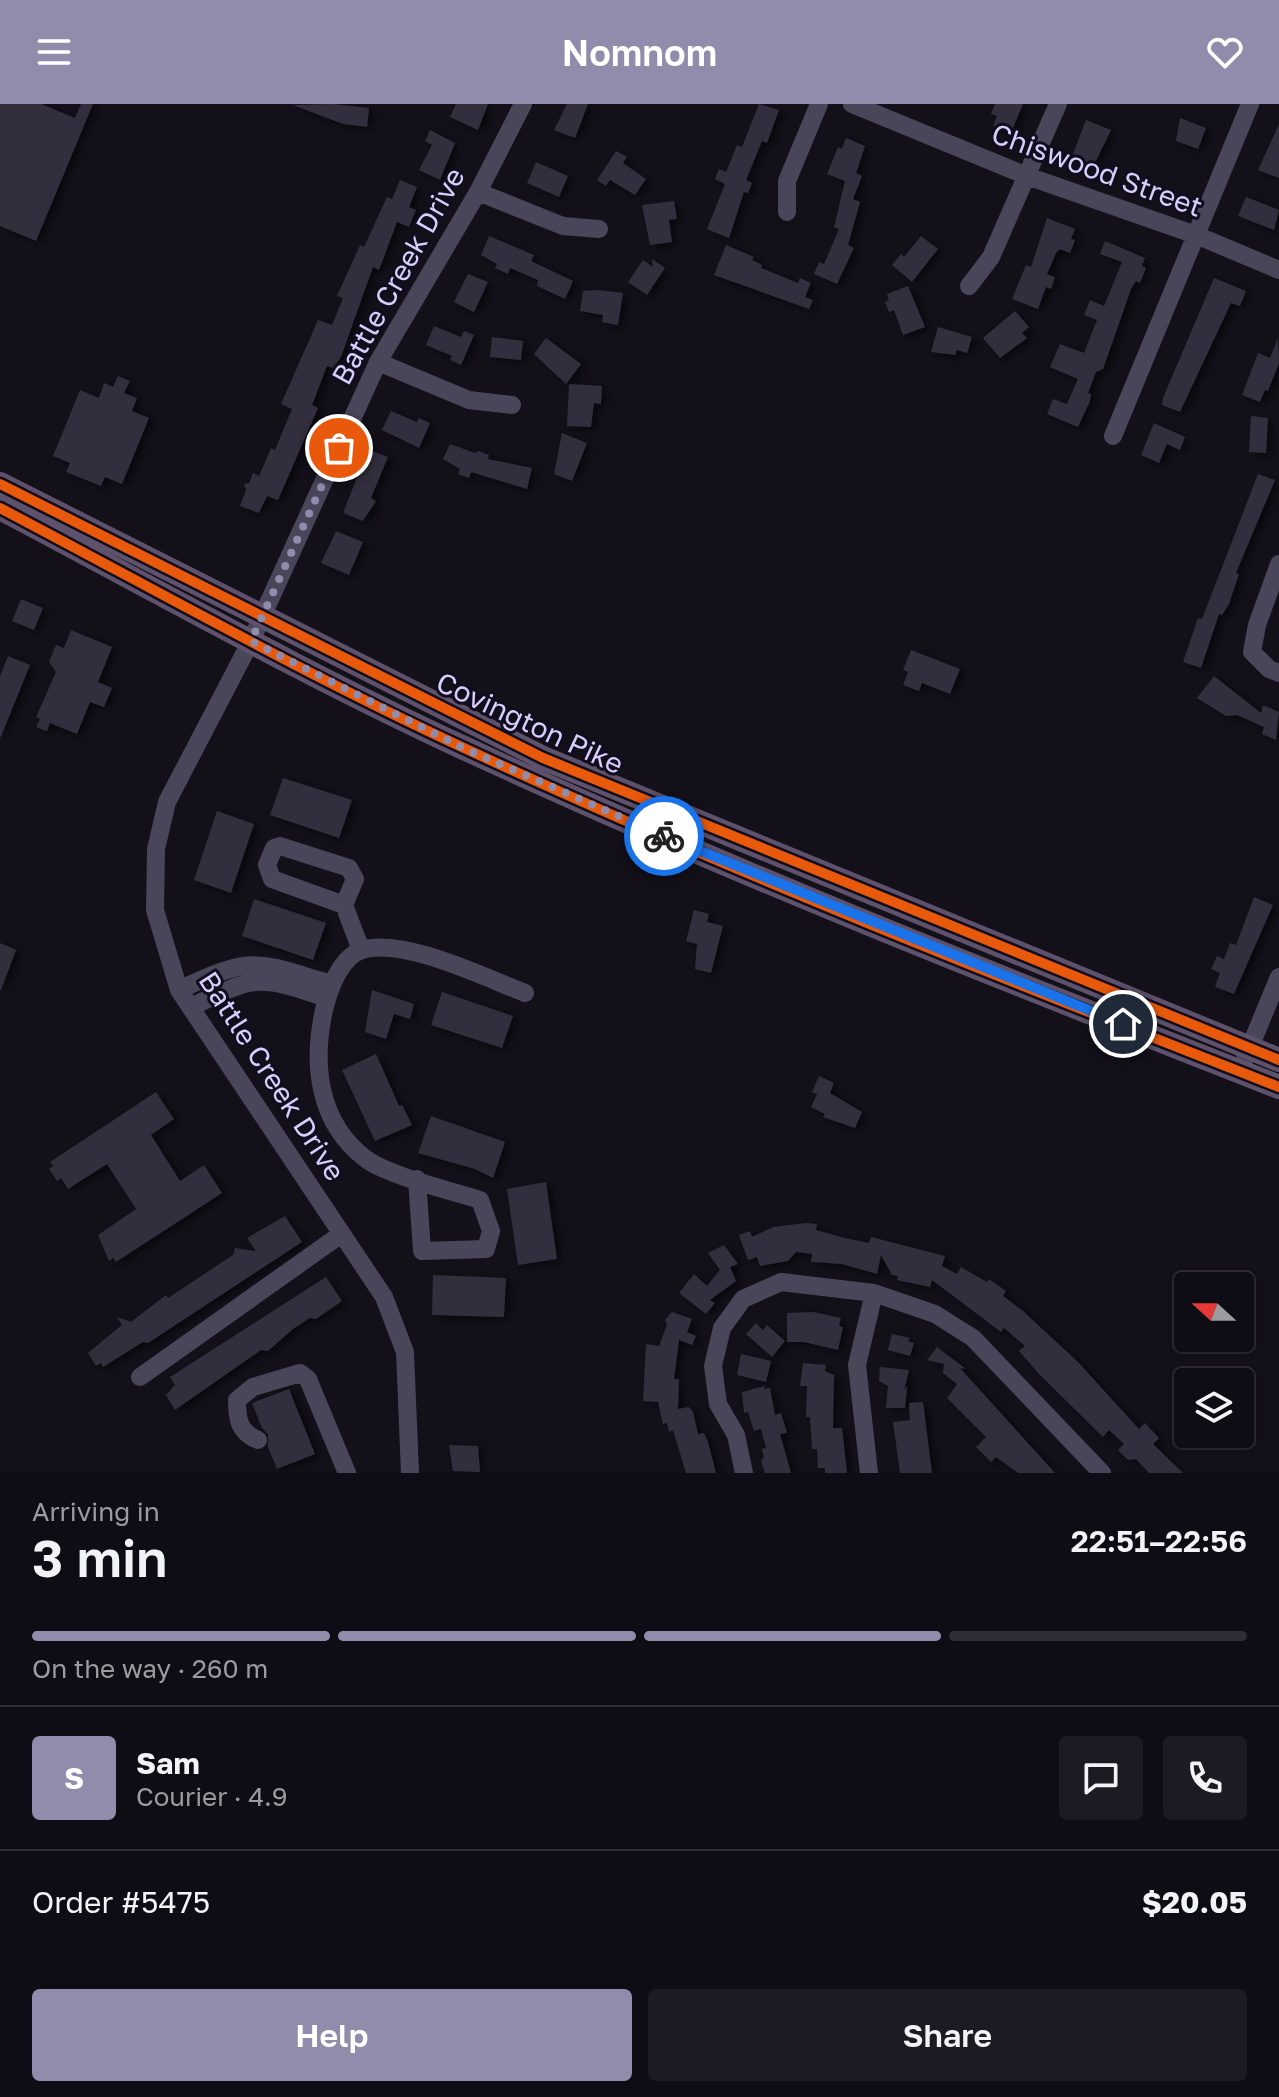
<!DOCTYPE html>
<meta charset="utf-8">
<style>
body{margin:0;font-family:"Golos Text",sans-serif;background:#1c1a22;color:#f1f3f6;height:100vh;display:flex;flex-direction:column;font-size:30px;white-space:nowrap}
*{box-sizing:border-box;margin:0}
p{font-size:26px;color:#9b9ba0}
.icon{flex:none;width:44px;height:44px;fill:none;stroke:currentColor;stroke-width:2;stroke-linecap:round;stroke-linejoin:round}
.map{position:relative;height:1369px;overflow:hidden}
.panel{display:flex;flex-direction:column;background:#0e0c14;flex:1}
.panel>*{flex:none}
.needle{width:52px;rotate:291deg}
.tools{position:absolute;left:1174px;top:1168px;display:grid;gap:16px}
.tools a{display:grid;place-items:center;width:80px;height:80px;border-radius:8px;background:#0e0c14;box-shadow:0 2px 6px #0004,0 0 0 2px #2e2c34;font-size:40px}
.pin{position:absolute;display:grid;place-items:center;width:68px;height:68px;color:#fff;margin:-34px;border:4px solid #fff;border-radius:50%;box-shadow:0 2px 8px #0007}
.courier{position:absolute;display:grid;place-items:center;width:80px;height:80px;margin:-40px;border:6px solid #1a73e8;border-radius:50%;background:#fff;color:#222;box-shadow:0 2px 10px #0007}
.summary em{font-style:normal;font-weight:600}
.summary div{display:flex;flex-direction:column-reverse}
.summary{display:flex;align-items:center;justify-content:space-between;height:136px;padding:0 32px}
h1{font-size:52px;font-weight:600;line-height:60px}
.bar{display:grid;grid-template-columns:repeat(4,1fr);gap:12px 8px;align-content:center;height:96px;padding:0 32px}
.bar i{height:10px;border-radius:6px;background:#2e2c34}
.bar .on{background:#928cac}
.bar p{grid-column:span 4}
.line{display:flex;align-items:center;gap:20px;padding:0 32px;border-top:2px solid #2e2c34}
.line div{flex:1}
.round{display:grid;place-items:center;flex:none;width:84px;height:84px;border-radius:8px;background:#1c1a22}
.action{display:flex;gap:16px;margin-top:auto;padding:16px 32px}
.action a{flex:1;height:92px;border-radius:8px;background:#928cac;color:#fff;font-size:32px;font-weight:600;line-height:92px;text-align:center}
.action a+a{background:#1c1a22;color:#f1f3f6}
header{display:flex;justify-content:space-between;align-items:center;height:104px;padding:0 32px;background:#928cac;color:#fff;font-size:36px;font-weight:600}
.map>svg:first-child{display:block}
</style>
<header><svg class="icon" aria-label="menu" viewBox="0 0 24 24"><path d="M4 6h16M4 12h16M4 18h16"/></svg>Nomnom<svg class="icon" aria-label="heart" viewBox="0 0 24 24"><path d="M12 20l-8-8c-3-5 5-10 8-4 3-6 11-1 8 4z"/></svg></header>
<div class="map">
<svg width="1279" height="1369" viewBox="0 0 1279 1369">
<defs>
<filter id="shadow"><feDropShadow dx="4.5" dy="2.5" stdDeviation="4" flood-color="#0009"/></filter>
</defs>
<rect width="100%" height="100%" fill="#13101a"/>
<path fill="#322e3c" filter="url(#shadow)" d="M0,0H41L75,14L81,0H93L36,137L0,122Z
M332,0L369,4L367,23L343,20L293,1Z
M456,0H488L478,26L450,13Z
M567,0H588L575,34L554,26Z
M759,0L779,6L767,39L762,37L746,76L752,79L748,89L744,88L729,134L707,125L725,80L715,75L719,65L726,68L737,41L742,43Z
M995,0H1023L1011,29L993,22L997,12L991,10Z
M1180,14L1206,24L1198,45L1176,37Z
M1086,16L1111,26L1093,63L1071,55Z
M1279,20V74L1258,66Z
M430,26L455,39L440,76L419,66L432,41L425,37Z
M846,34L865,42L856,69L862,72L853,95L860,98L848,141L854,144L837,180L814,170L819,158L824,160L839,125L834,123L845,77L827,70L838,43L842,45Z
M616,47L627,53L623,59L646,75L635,91L610,76L606,82L597,76Z
M536,58L568,72L559,93L527,79Z
M400,76L417,83L409,103L416,106L409,123L397,118L379,166L373,163L341,253L333,264L327,262L312,301L318,304L278,396L267,392L259,409L240,402L246,386L244,380L249,379L253,369L259,372L271,344L275,346L292,305L281,300L318,216L332,221L343,194L337,192L360,141L364,143L387,93L392,95Z
M1246,93L1279,106L1274,126L1238,112Z
M674,97L677,115L669,116L672,138L650,141L642,101Z
M1047,114L1075,125L1071,135L1075,136L1070,149L1060,145L1056,149L1047,170L1055,173L1051,185L1046,183L1038,205L1012,195L1026,161L1031,163Z
M489,132L534,151L531,157L573,177L565,195L537,182L538,176L510,164L508,170L495,164L497,160L481,151Z
M921,132L938,145L912,178L892,161L901,150L904,153Z
M1105,137L1145,154L1142,162L1146,164L1140,179L1136,177L1131,185L1103,265L1096,268L1088,289L1091,290L1090,297L1078,323L1047,310L1053,295L1067,300L1078,275L1050,263L1060,240L1084,249L1097,216L1084,211L1090,196L1104,202L1122,158L1100,150Z
M726,141L754,153L752,156L762,161L761,164L798,179L800,174L811,179L805,193L813,196L809,205L714,171Z
M652,155L665,164L647,191L628,178L643,156L653,163Z
M468,170L488,178L474,208L454,198Z
M1214,174L1246,187L1240,202L1231,199L1180,308L1162,301L1163,294Z
M908,182L925,223L903,231L894,206L889,208L885,198L889,196L887,190Z
M597,186L623,189L618,221L602,218L603,211L580,207L583,187Z
M1015,207L1029,223L1022,229L1027,234L1000,254L983,234Z
M434,222L461,233L464,227L474,231L461,261L450,256L452,252L426,241Z
M938,223L972,233L967,249L957,246L955,251L931,248Z
M492,233L523,237L521,256L490,253Z
M546,234L581,260L566,280L534,250Z
M1278,234L1279,259L1268,287L1265,286L1260,298L1242,291L1258,249L1270,254Z
M118,272L130,277L124,289L137,294L132,307L149,314L122,380L105,373L101,382L66,368L70,359L53,352L80,286L99,294L104,279L113,283Z
M569,280L602,282L601,300L594,299L591,323L567,322Z
M391,307L417,318L419,314L430,319L419,344L382,326Z
M1251,312L1268,314L1266,349L1249,348Z
M1154,319L1185,333L1180,346L1167,340L1159,359L1141,351Z
M562,329L587,339L572,377L554,370Z
M450,340L475,349L479,347L489,351L488,355L532,364L527,385L471,368L469,374L458,370L460,365L443,355Z
M368,345L388,353L371,394L376,397L363,417L343,409Z
M1258,370L1275,376L1236,469L1239,470L1229,500L1222,511L1219,510L1201,564L1183,558L1198,514L1202,515Z
M336,427L363,438L349,471L321,459Z
M21,495L43,504L34,526L12,517Z
M71,526L112,543L98,578L112,584L104,603L90,598L77,630L50,619L47,627L36,623L40,615L36,613L56,568L49,558L56,541L64,544Z
M911,546L960,565L950,590L922,579L919,587L903,581L908,568L903,566Z
M8,552L30,561L0,635V572Z
M1214,572L1261,609L1263,601L1279,608L1276,636L1262,630L1264,623L1237,611L1226,612L1197,594Z
M283,674L352,696L339,734L270,711Z
M217,707L254,720L231,789L194,776Z
M1254,793L1273,801L1234,890L1215,883L1220,869L1211,865L1217,852L1224,855L1230,839L1236,841Z
M254,795L326,819L313,856L242,832Z
M694,806L709,810L707,818L723,822L711,869L695,865L697,840L686,837Z
M0,839L16,846L1,886H0Z
M372,886L414,900L410,915L394,910L386,935L365,928Z
M442,888L513,912L502,944L431,921Z
M376,950L399,1002L402,1001L412,1021L375,1037L342,966Z
M819,972L834,979L830,989L862,1008L855,1024L823,1013L825,1010L811,1003L817,990L812,988Z
M156,988L174,1015L151,1031L180,1077L204,1061L222,1089L116,1158L113,1154L109,1157L98,1131L136,1105L107,1060L68,1085L61,1074L57,1077L49,1065L53,1062L50,1058Z
M431,1012L505,1038L493,1074L475,1065L418,1049Z
M546,1078L557,1155L518,1161L507,1085Z
M285,1112L302,1138L148,1239L143,1238L103,1263L101,1259L96,1262L88,1249L122,1221L117,1213L131,1218L166,1191L168,1194L233,1151L235,1144L256,1147L247,1134Z
M806,1119L817,1120L816,1126L845,1134L869,1139L871,1133L945,1152L942,1162L957,1170L961,1163L987,1178L989,1175L1006,1187L1003,1192L1023,1207L1078,1258L1139,1325L1145,1319L1159,1334L1153,1340L1183,1369H1149L1136,1355L1128,1356L1118,1346L1124,1340L1109,1326L1103,1333L1039,1270L1019,1247L1025,1242L1004,1224L1001,1228L932,1176L930,1183L897,1176L898,1172L892,1171L881,1151L877,1170L842,1160L811,1158L812,1150L796,1148L788,1157L760,1162L757,1153L748,1156L739,1131L750,1127L752,1133L773,1123Z
M724,1141L738,1160L730,1163L736,1177L710,1196L715,1199L706,1210L679,1189L694,1170L707,1182L720,1166L708,1149Z
M433,1171L506,1174L504,1213L432,1211Z
M326,1173L342,1197L316,1215L310,1214L293,1225L268,1247L261,1246L175,1306L166,1291L175,1281L170,1273Z
M672,1208L692,1215L687,1228L696,1232L692,1241L679,1236L674,1275H679L678,1305L689,1303L693,1308L698,1330L704,1329L708,1338L716,1369H686L673,1326L669,1328L667,1319L663,1320L658,1298L643,1297L646,1240L659,1242L667,1221L665,1216Z
M813,1208L841,1214L839,1222L843,1223L838,1246L804,1238H787V1209Z
M756,1219L763,1226L767,1221L785,1237L772,1253L746,1230Z
M892,1230L910,1234L908,1237L914,1239L910,1252L888,1246Z
M937,1243L966,1265L960,1264L1055,1369H1018L996,1353L991,1358L976,1343L986,1333L947,1294L957,1280L943,1269L944,1260L927,1256Z
M741,1250L771,1257L766,1278L737,1271Z
M803,1259L826,1261L825,1267L834,1271L833,1324H842L847,1369H825V1364H818L817,1345H812L810,1313H806L807,1282H800Z
M880,1263L909,1266L904,1286L907,1282L905,1304H886L888,1282L879,1277Z
M765,1282L764,1285L770,1284L775,1311L781,1309L787,1329L780,1330L791,1369H765L761,1357L764,1353L762,1345L766,1344L761,1325L754,1327L748,1308L744,1309L742,1288Z
M289,1285L315,1350L277,1365L268,1343V1330L262,1324L252,1299Z
M923,1298L932,1369H900L893,1318L910,1316L909,1299Z
M449,1341L478,1342L480,1368L453,1367Z"/>
<g fill="none" stroke-linecap="round" stroke-linejoin="round">
<path stroke="#49465a" stroke-width="18" d="M852,0L1027,72L1196,131L1279,166
M478,88L563,122L599,125
M787,108V77L819,0
M969,182L991,153L1058,0
M378,258L469,296L512,301
M1113,332L1250,0
M1279,460L1257,521L1252,548L1269,565L1279,569
M344,801L355,775L349,764L280,742L274,744L267,761L272,775L344,801L361,846
M179,886C255,850 255,858 332,880
M191,903C257,871 258,871 327,894
M1245,955L1279,873
M417,1075L422,1147L486,1145L491,1127L480,1096C452,1087 387,1071 366,1055C318,1019 312,960 324,906C329,886 340,853 362,846C403,833 486,874 525,889
M140,1273L340,1131
M258,1336C239,1328 237,1316 237,1296L253,1283L300,1269L308,1275L347,1369
M410,1369L405,1248L384,1193L179,886L155,806L156,745L167,698L251,537L378,258L478,88L523,0
M744,1369L736,1331L718,1300L713,1262L722,1224L743,1195L781,1178L874,1189L935,1210L973,1234L1102,1369
M869,1369L857,1261L874,1189"/>
<path stroke="#5d516b" stroke-width="24" d="M0,380L543,654L1279,956
M0,404C154,485 306,571 464,644C731,768 1006,876 1279,983"/>
<defs>
<path id="cycleway" d="M0,380L543,654L1279,956
M0,404C154,485 306,571 464,644C731,768 1006,876 1279,983"/>
</defs>
<use href="#cycleway" stroke="#120d1d" stroke-width="15"/>
<use href="#cycleway" stroke="#e8590c" stroke-width="10"/>
</g>
<g fill="none" stroke-linecap="round" stroke-linejoin="round">
<path stroke="#928cac" stroke-width="8" stroke-dasharray="0 14.4" d="M339,344L251,537L461,643L664,732"/>
<path stroke="#1a73e8" stroke-width="10" d="M664,732L1123,920"/>
</g>
<g text-anchor="middle" stroke-width="6" stroke-linejoin="round" paint-order="stroke">
<g font-size="28" fill="#d7cefb" stroke="#120d1d">
<text transform="translate(1097 66) rotate(20)" y="10">Chiswood Street</text>
<text transform="translate(398 172) rotate(-61)" y="10">Battle Creek Drive</text>
<text transform="translate(530 619) rotate(25)" y="10">Covington Pike</text>
<text transform="translate(272 972) rotate(57)" y="10">Battle Creek Drive</text>
</g>
</g>
</svg>
<div class="tools">
<a><svg class="needle" viewBox="-14 -14 28 28"><path d="M0-13l5 13h-10z" fill="#e53935"/><path d="M0 13l5-13h-10z" fill="#9b9ba0"/></svg></a>
<a><svg class="icon" aria-label="layers" viewBox="0 0 24 24"><path d="M12 4l9 5-9 5-9-5zM3 14l9 5 9-5"/></svg></a>
</div>
<div class="pin" style="left:339px;top:344px;background:#ea580c"><svg class="icon" aria-label="bag" viewBox="0 0 24 24"><path d="M5 8h14l-1 12H6zM9 8a3 3 0 0 1 6 0"/></svg></div>
<div class="pin" style="left:1123px;top:920px;background:#1f2937"><svg class="icon" aria-label="home" viewBox="0 0 24 24"><path d="M3 11l9-7 9 7M6 9v11h12V9"/></svg></div>
<div class="courier" style="left:664px;top:732px"><svg class="icon" aria-label="bike" viewBox="0 0 24 24"><circle cx="6" cy="16" r="4"/><circle cx="18" cy="16" r="4"/><path d="M6 16l4-8h5l3 8M10 8l3 8H6M13 5h3"/></svg></div>
</div>
<section class="panel">
<div class="summary"><div><h1>3 min</h1><p>Arriving in</p></div><em>22:51–22:56</em></div>
<div class="bar"><i class="on"></i><i class="on"></i><i class="on"></i><i></i><p>On the way · 260 m</p></div>
<div class="line" style="height:144px"><b class="round" style="background:#928cac;color:#fff">S</b><div><b>Sam</b><p>Courier · 4.9</p></div><a class="round"><svg class="icon" aria-label="chat" viewBox="0 0 24 24"><path d="M4 5h16v11H9l-5 4z"/></svg></a><a class="round"><svg class="icon" aria-label="phone" viewBox="0 0 24 24"><path d="M5 4h4l2 5-3 2q2 4 5 5l2-3 5 2v4C11 20 4 13 5 4z"/></svg></a></div>
<div class="line" style="height:104px"><div>Order #5475</div><b>$20.05</b></div>
<div class="action"><a>Help</a><a>Share</a></div>
</section>
